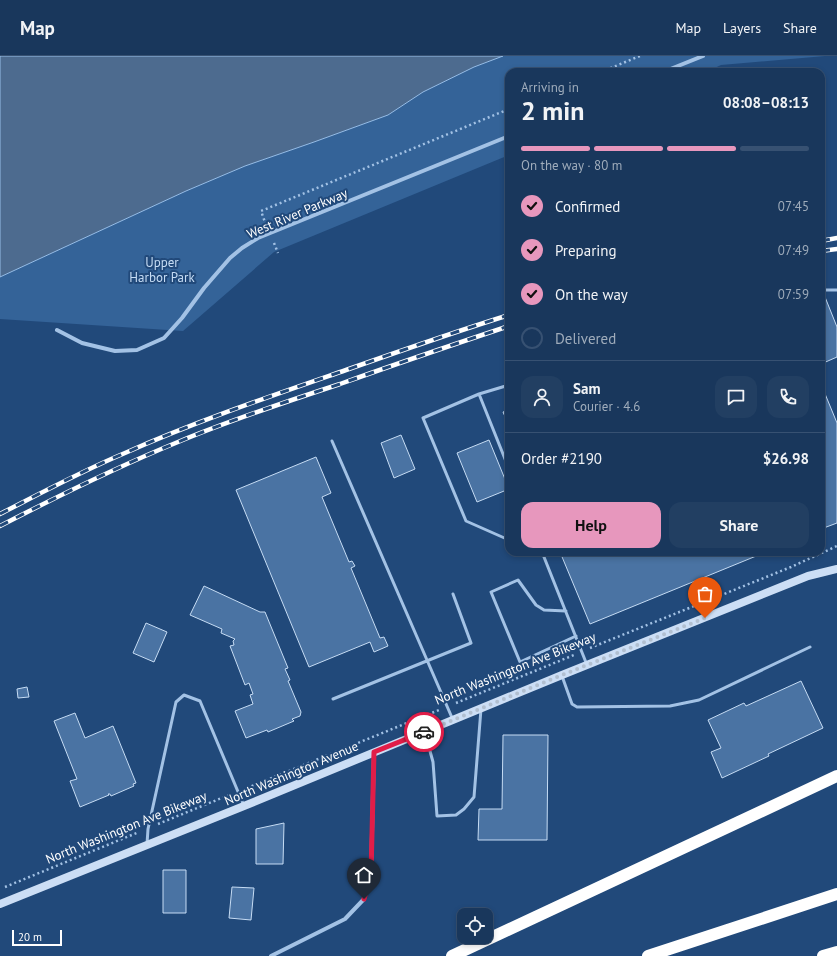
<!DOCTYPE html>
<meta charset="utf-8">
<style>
body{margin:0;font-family:"PT Sans",sans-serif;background:#223f62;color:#f1f3f6;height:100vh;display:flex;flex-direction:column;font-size:15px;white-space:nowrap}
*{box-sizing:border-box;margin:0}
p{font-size:13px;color:#9facbb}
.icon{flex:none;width:22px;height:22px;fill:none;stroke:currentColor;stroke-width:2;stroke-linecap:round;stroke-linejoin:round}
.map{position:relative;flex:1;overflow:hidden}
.details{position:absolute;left:505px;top:12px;width:320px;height:488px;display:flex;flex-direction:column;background:#19375c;border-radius:12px;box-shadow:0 2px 6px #0003,0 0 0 1px #375172}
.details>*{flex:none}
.tools{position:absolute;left:457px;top:852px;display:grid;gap:8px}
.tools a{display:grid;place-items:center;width:36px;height:36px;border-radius:8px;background:#19375c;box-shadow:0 2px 6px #0003,0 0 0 1px #375172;font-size:20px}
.scale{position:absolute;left:12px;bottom:10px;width:50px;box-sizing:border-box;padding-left:4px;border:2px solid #fff;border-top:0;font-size:11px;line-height:14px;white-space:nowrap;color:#fff;-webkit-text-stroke:3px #21497a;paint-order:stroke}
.pin{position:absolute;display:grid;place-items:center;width:34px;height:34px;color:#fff;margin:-41px -17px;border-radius:50% 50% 50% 0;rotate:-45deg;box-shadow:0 0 4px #0007}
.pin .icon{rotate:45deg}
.courier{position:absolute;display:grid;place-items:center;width:40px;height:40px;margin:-20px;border:3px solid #e11d48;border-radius:50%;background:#fff;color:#222;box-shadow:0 1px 5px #0007}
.headline em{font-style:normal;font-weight:800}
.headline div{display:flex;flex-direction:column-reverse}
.headline{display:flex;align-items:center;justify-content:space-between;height:68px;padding:0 16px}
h1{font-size:26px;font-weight:800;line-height:30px}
.bar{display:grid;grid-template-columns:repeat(4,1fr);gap:6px 4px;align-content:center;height:48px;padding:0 16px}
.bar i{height:5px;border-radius:3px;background:#375172}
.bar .selected{background:#e797bd}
.bar p{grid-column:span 4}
.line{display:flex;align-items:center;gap:10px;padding:0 16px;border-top:1px solid #375172}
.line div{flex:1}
.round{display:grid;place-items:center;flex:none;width:42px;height:42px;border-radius:12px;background:#223f62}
ol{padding:0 16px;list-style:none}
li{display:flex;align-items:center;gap:12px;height:44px}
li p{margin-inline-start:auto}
li .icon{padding:4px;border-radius:50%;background:#e797bd;color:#111;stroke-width:4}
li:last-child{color:#9facbb}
li i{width:22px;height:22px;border:2px solid #375172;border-radius:50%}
.button{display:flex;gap:8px;margin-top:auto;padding:8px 16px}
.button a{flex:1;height:46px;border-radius:12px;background:#e797bd;color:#111;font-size:16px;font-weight:800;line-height:46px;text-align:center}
.button a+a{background:#223f62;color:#f1f3f6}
header{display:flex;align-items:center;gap:24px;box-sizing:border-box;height:56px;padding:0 20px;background:#19375c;border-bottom:1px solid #375172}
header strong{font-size:19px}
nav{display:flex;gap:22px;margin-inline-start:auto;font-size:14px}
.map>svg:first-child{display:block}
</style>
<header>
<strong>Map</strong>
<nav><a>Map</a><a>Layers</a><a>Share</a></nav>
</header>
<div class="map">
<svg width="837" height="900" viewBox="0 0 837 900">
<rect width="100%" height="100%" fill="#21497a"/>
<path fill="#346398" d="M503,0H825L721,9L706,16H509V99L274,196L183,275L0,263V221L186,135L245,110L314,86L388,59L423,36L474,11Z"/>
<path fill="#4d6b8f" stroke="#96bde7" d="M0,0H503L474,11L423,36L388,59L314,86L245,110L186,135L0,221Z"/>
<path fill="#4a73a3" stroke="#c6dcf4" d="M825,241L837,271V301L821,308V243Z
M821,328L837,367V467L821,473Z
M509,354V370L503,356Z
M401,379L415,413L394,422L381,387Z
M489,384L509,433L477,446L457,397Z
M316,401L331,437L322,441L349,506L352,505L355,510L351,512L380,582L384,581L388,590L374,596L370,586L309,611L236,434Z
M560,496H766L590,568Z
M204,530L260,556H265L288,612L285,613L290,624L288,625L301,656L300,660L292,663L294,665L268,676L267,674L246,682L235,655L253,648L250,639L253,638L249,627L245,629L230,590L234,589L233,585L235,583L221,577L222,573L190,559Z
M146,567L167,576L154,606L133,597Z
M801,625L823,672L768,698L769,700L722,722L711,696L721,692L708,664L744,647L746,650Z
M27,631L29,641L18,642L17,633Z
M75,657L85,682L113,670L136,727L133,728L134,730L111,740L110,738H108L109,739L80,751L70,725L77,723L54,665Z
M503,679H548L547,784H478L479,753H502Z
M284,767L283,808H256V773Z
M163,814H186V857H163Z
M232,831L254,832L251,864L229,862Z"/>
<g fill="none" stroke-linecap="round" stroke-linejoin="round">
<path stroke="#a3c2e5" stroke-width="2.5" stroke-dasharray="2 3" stroke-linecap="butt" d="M601,16L640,0
M266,169L261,155L509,53
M274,187L278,197
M590,592L791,511L837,490
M456,647L574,599
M247,732L439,654
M158,768L229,739
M5,831L139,776"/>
<path stroke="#a3c2e5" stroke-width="3" d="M821,234H837
M509,329L479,338L509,413
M479,338L423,362L466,465L509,484
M332,385L453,664
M542,496L587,609
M566,555L544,554L536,549L518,524L491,536L520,606L576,580
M562,620L572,648L577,651L670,650L699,644L810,591
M333,643L471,587L453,538
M425,677L433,706L437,760L456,759L464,753L474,741L481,653
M147,788L148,773L176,646L184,639L200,645L244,750"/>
<path stroke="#a3c2e5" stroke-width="4" d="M663,16L703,0
M57,274L82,287L115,295L137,294L164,282L182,262L204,232L230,202L242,192L258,182L509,80
M271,900L345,863L364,843L371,818L374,696"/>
<path stroke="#ccdef5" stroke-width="8" d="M0,848L244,750L562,619L808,520L837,513"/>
<path stroke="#fff" stroke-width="12" d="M452,900L837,720
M648,900L837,838
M823,900L837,896"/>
<defs>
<path id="rail" d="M821,185L837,182
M821,195L837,193
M0,458C41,437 82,415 125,397C197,365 271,340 346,314C400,295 454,276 509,259
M0,470C58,440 117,411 178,386C231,364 285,346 340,328C396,308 452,289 509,270"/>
</defs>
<use href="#rail" stroke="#fff" stroke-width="4.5"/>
<use href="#rail" stroke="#21497a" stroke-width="3" stroke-dasharray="9" stroke-linecap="butt"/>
</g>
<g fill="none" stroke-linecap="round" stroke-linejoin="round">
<path stroke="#b1bfd0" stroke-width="4" stroke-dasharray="0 7.2" d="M424,676L562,619L705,562"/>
<path stroke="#e11d48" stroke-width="5" d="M364,843L371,818L374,696L424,676"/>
</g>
<g text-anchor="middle" stroke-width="4" stroke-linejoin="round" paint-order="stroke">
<g font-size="13" fill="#fff" stroke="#21497a">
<text transform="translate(297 157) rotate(-23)" y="5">West River Parkway</text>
<text transform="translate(515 612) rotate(-22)" y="5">North Washington Ave Bikeway</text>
<text transform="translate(291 717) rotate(-23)" y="5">North Washington Avenue</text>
<text transform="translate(126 771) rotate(-22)" y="5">North Washington Ave Bikeway</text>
</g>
<g font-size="13" fill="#c6dcf4" stroke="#21497a">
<text x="162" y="211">Upper<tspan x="162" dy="15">Harbor Park</tspan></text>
</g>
</g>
</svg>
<div class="tools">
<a><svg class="icon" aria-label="locate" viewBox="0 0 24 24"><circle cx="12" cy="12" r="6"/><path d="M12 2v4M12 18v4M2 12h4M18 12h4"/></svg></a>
</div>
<div class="scale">20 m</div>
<div class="pin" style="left:705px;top:562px;background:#ea580c"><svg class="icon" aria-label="bag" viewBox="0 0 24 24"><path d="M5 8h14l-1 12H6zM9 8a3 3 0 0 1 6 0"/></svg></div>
<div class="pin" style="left:364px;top:843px;background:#1f2937"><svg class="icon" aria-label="home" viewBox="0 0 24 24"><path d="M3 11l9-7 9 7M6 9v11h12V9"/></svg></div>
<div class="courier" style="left:424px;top:676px"><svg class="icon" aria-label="car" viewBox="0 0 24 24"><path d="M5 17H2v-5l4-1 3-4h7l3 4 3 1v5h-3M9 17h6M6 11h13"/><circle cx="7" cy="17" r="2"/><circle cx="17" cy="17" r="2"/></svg></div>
<section class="details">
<div class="headline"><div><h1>2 min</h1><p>Arriving in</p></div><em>08:08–08:13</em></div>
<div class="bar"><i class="selected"></i><i class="selected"></i><i class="selected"></i><i></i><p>On the way · 80 m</p></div>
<ol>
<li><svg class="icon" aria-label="check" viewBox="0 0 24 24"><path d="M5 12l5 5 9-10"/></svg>Confirmed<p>07:45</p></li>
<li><svg class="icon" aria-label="check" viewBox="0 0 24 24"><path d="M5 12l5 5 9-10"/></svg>Preparing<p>07:49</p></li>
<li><svg class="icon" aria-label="check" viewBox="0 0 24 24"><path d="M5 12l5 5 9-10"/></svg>On the way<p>07:59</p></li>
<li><i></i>Delivered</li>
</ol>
<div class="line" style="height:72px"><a class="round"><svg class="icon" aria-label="person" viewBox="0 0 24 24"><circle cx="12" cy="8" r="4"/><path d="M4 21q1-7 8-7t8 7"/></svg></a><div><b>Sam</b><p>Courier · 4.6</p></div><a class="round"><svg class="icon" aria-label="chat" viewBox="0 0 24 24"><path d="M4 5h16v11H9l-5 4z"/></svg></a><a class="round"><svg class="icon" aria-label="phone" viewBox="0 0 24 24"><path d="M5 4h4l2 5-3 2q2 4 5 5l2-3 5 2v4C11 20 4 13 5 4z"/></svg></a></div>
<div class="line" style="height:52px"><div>Order #2190</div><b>$26.98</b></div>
<div class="button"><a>Help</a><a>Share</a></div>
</section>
</div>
